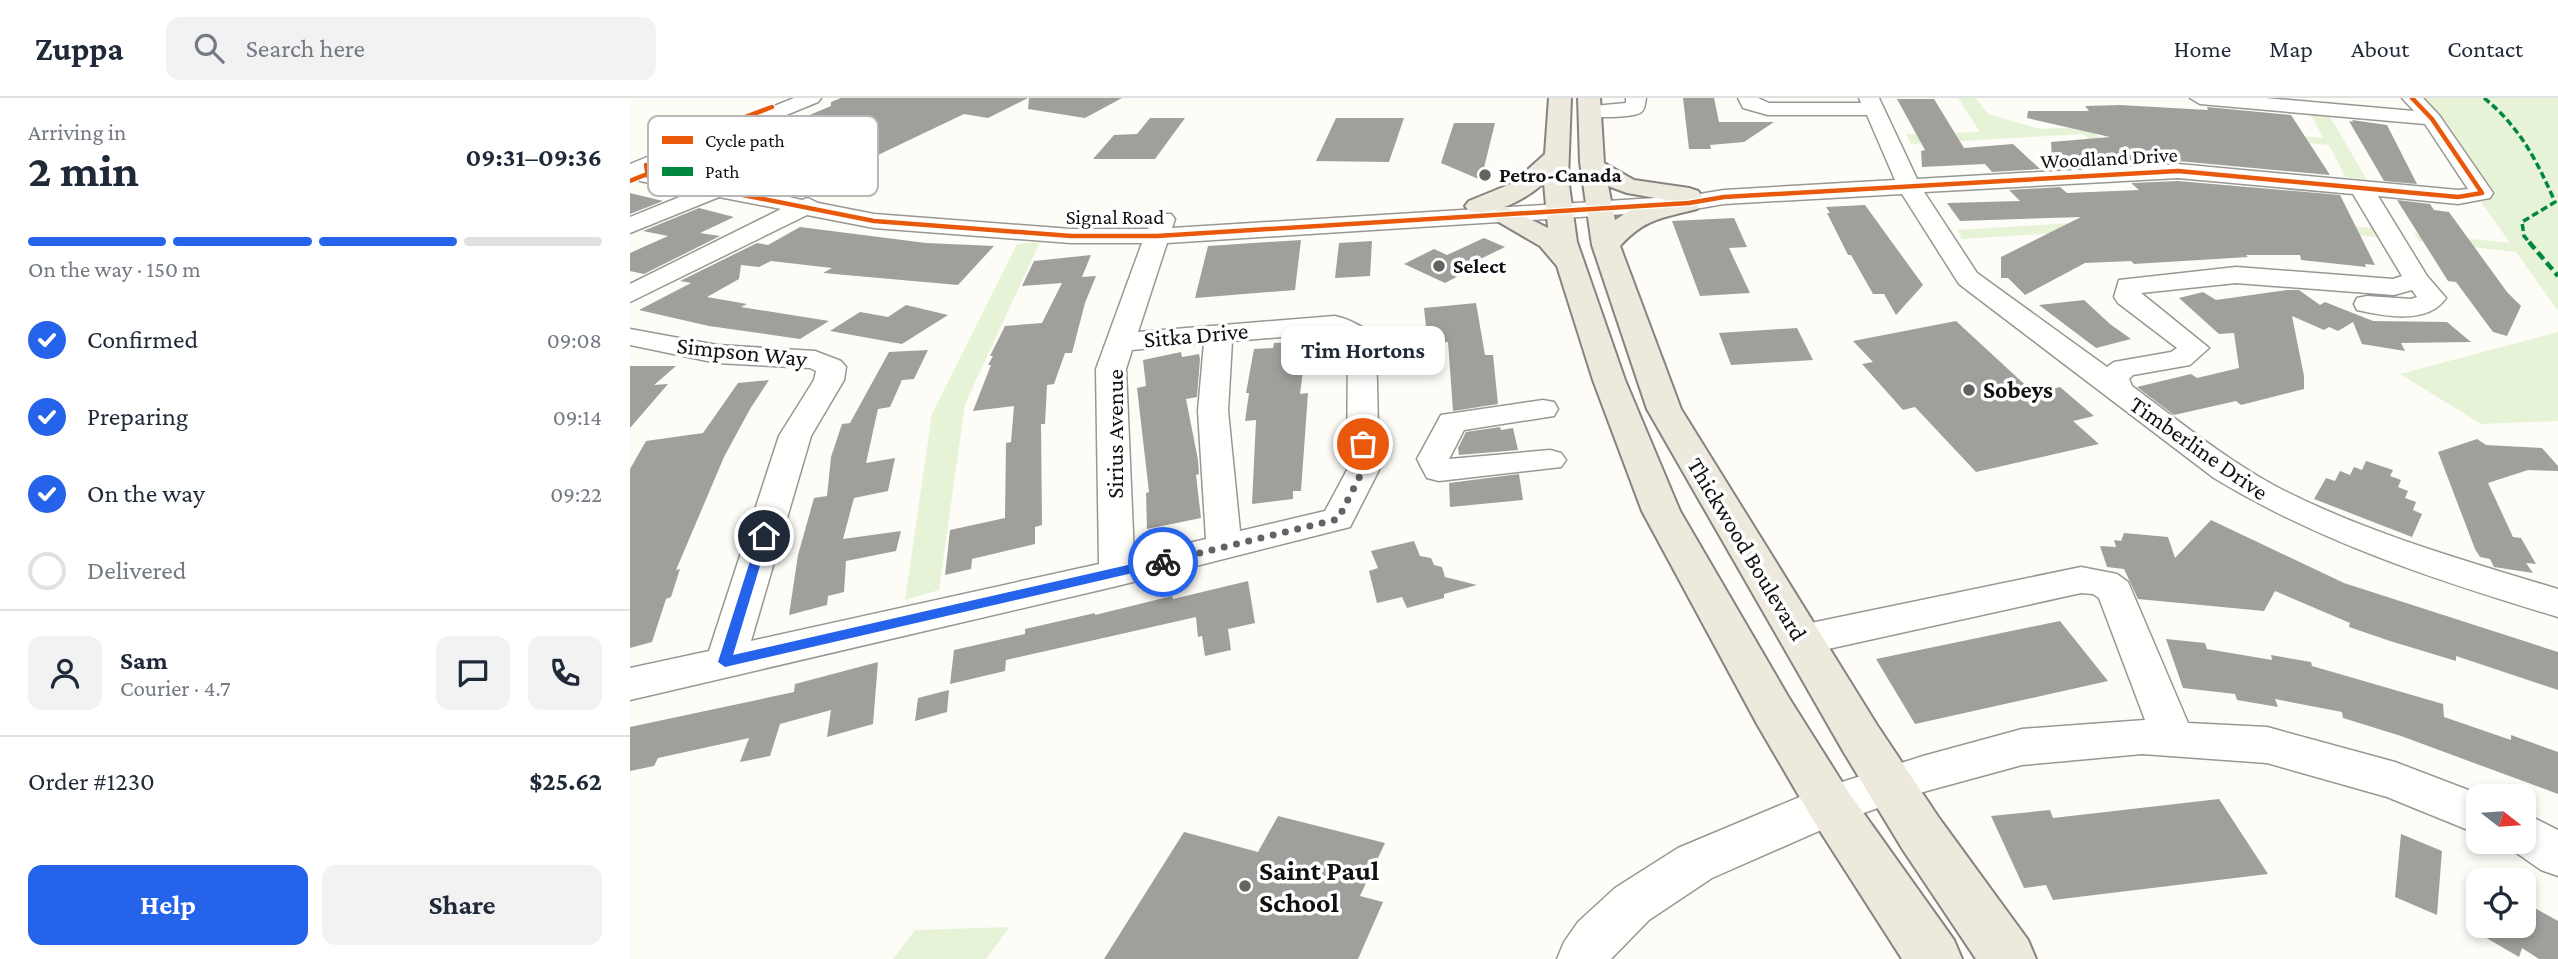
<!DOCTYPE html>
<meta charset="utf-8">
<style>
body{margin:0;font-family:"Crimson Pro",serif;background:#f2f2f3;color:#1f2937;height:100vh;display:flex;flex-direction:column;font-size:26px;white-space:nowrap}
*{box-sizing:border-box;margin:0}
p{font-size:23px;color:#747a83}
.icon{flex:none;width:38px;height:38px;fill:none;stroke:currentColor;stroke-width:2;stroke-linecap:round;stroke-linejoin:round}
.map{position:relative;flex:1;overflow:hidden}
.side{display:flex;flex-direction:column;background:#fff;width:630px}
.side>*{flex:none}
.needle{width:46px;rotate:107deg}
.controls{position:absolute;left:1836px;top:686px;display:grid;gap:14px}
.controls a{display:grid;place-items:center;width:70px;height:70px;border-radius:14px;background:#fff;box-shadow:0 4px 10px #0003;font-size:35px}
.pin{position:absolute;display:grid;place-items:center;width:60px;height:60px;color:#fff;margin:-30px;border:4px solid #fff;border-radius:50%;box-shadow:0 2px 7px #0007}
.courier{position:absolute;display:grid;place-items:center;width:70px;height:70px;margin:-35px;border:5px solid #2563eb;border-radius:50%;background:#fff;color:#222;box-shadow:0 2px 9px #0007}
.bubble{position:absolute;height:49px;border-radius:14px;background:#fff;box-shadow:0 4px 10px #0003;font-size:23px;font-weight:700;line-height:49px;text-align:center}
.summary em{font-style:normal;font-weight:700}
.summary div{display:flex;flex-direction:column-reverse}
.summary{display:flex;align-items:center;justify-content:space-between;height:119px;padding:0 28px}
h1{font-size:46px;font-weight:700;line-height:52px}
.bar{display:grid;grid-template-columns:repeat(4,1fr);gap:10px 7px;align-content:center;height:84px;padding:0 28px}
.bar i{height:9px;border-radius:5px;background:#e0e1e3}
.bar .active{background:#2563eb}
.bar p{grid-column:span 4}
.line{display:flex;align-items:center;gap:18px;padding:0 28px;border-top:2px solid #e0e1e3}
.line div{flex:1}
.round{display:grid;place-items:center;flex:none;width:74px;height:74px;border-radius:14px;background:#f2f2f3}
ol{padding:0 28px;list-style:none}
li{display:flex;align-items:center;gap:21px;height:77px}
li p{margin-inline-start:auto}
li .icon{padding:7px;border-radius:50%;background:#2563eb;color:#fff;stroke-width:4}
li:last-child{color:#747a83}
li i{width:38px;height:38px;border:4px solid #e0e1e3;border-radius:50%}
.button{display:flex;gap:14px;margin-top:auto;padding:14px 28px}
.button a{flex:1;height:80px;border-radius:14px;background:#2563eb;color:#fff;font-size:28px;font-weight:700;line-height:80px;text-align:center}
.button a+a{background:#f2f2f3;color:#1f2937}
header{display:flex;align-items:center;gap:42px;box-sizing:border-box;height:98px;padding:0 35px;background:#fff;border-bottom:2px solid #e0e1e3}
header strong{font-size:33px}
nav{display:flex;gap:38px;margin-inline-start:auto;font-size:24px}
.search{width:490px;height:63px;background:#f2f2f3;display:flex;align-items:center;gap:18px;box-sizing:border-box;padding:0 24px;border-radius:14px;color:#747a83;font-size:26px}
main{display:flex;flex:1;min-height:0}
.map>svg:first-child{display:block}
</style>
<header>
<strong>Zuppa</strong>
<div class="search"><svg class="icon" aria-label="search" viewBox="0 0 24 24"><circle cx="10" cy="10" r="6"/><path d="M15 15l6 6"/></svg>Search here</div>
<nav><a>Home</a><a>Map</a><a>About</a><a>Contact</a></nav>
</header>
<main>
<section class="side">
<div class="summary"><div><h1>2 min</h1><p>Arriving in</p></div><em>09:31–09:36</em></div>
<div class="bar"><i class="active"></i><i class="active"></i><i class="active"></i><i></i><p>On the way · 150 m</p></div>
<ol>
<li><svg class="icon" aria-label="check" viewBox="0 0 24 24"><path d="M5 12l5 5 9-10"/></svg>Confirmed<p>09:08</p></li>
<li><svg class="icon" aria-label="check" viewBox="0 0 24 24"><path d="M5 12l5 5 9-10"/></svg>Preparing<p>09:14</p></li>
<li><svg class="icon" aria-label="check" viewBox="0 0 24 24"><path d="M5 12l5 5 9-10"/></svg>On the way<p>09:22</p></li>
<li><i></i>Delivered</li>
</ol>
<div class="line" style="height:126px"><a class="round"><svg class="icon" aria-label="person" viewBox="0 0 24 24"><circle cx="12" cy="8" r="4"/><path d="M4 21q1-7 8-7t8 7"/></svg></a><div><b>Sam</b><p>Courier · 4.7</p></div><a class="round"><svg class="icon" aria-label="chat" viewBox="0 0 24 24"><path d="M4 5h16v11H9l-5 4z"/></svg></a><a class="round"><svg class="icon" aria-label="phone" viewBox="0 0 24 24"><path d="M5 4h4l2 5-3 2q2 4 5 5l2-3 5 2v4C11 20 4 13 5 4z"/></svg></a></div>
<div class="line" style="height:91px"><div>Order #1230</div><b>$25.62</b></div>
<div class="button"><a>Help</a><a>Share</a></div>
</section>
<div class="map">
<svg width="1928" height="861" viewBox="0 0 1928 861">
<rect width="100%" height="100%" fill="#fdfcf7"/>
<path fill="#e7f3d7" d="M1328,0H1346L1358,16L1410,31L1532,25L1693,40L1679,13L1698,15L1737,82L1715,79L1699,47L1538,32L1466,36L1502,68H1490L1453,36L1281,46L1276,36L1350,34Z
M1783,0H1928V213L1886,154L1789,143L1784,135L1880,145L1851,104L1862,101Z
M1602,115L1749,131L1753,140L1606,124L1332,141L1328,132Z
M410,144L335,306L309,492L275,502L302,316L387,146Z
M1928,234V323L1851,326L1770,276Z
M380,829L356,861H263L285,832Z"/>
<path fill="#a19f9c" d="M211,0H398L358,20L334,16L204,78L82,54L132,33L139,34L201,8V4Z
M399,0H492L455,20L398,11Z
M1053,0H1084L1089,24H1144L1114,44L1080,47L1081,51H1059Z
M1267,1H1304L1334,50L1383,46L1410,71L1362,74L1355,66L1292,69L1291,53L1295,52Z
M1490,7L1578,12L1577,9L1661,17L1700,77L1548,63L1481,67L1470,58L1422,61L1421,44L1480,39L1397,20L1398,13H1459L1455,8Z
M520,20H555L525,61H463L484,37L507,36Z
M706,20H774L759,64L686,63Z
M1722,22L1757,27L1787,86L1754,83L1719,23L1723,24Z
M824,25H865L851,82L811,65Z
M1548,83L1710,97L1745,167L1735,166L1736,169L1671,162L1670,157H1616L1618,159L1504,166L1501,163L1455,165L1395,197L1378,180H1371V159L1451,119L1330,123L1317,105L1390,103L1379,92L1430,89L1437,95L1509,92L1501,85Z
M0,95L33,103L0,116Z
M1767,102L1800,106L1804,112L1819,114L1877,194L1891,208L1877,238L1863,234L1826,184L1818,183Z
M1235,107L1293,187L1266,217L1254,196H1243L1221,157H1218L1197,115H1200L1196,109Z
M69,110L104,119L70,135L90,138L14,176L0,173V155L38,138L13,133Z
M1104,120L1117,149L1099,150L1120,195L1070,198L1042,123Z
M170,129L296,145L364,148L328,187L193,175L202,170L141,163L129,169L111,167L109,181L77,199L117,206L111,209L199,223L170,241L79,228L9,212L61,185L50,183L127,145L138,147Z
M854,140L875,149L838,167L844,170L815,185L774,166L804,151L817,157Z
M671,142L665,192L565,200L578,148Z
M742,143L740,178L705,180L709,145Z
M461,157L452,179L466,178L455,205L442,255H435L424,286L417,287L415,326H411L412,427L405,429V446L342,461L341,471L315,477L320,432L375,420L376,345L381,344L384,308L343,313L361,267H358L363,258H360L375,228L412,225L432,185L392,188L404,163Z
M1657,192H1669L1690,207L1695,204L1743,223L1817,224L1841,244L1771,245L1775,253L1732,246L1723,224L1708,233L1699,229L1694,232L1662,218L1674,278V291L1611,307L1606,303L1544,317L1507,289L1561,276L1567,280L1609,270L1604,235L1589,236L1549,200L1573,194L1586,202Z
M1454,202L1480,226L1501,241L1466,250L1409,207Z
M846,205L855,257H863L868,306L823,313L818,244L798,246L794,210Z
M276,207L318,217L272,246L200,233L230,214L258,219Z
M1326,223L1404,295L1430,289L1464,318L1443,323L1469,346L1346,374L1285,309L1273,312L1232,266L1243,264L1223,243Z
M1167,230L1183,262L1101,267L1089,235Z
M677,243L670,296L678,295L671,393H663V401L622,406L626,322L615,323L619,295H616L624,251L643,250L644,245Z
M298,252L284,281L272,282L260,309L248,311L236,365L265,360L258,393L224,400L213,441L271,433L266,453L216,463L214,494L198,498L197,507L159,517L168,457L184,400L197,398L201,359L212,326L220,325L259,254Z
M551,254L552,259L569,256L570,261L567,299L556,301L568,362L569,376L566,377L571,420L517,431L516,395L519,394L507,290L516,288L513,262Z
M0,268H46L24,287L38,286L0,330Z
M139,282L120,311L94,359L46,472L50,471L41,499L36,501L22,544L0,550V371L16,343L73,335L108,285Z
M870,329L871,332L883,330L888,352L829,357L828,350L836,334Z
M1847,341L1856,347L1912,350L1928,368V373L1898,372L1858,385L1883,439L1891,440L1906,466L1896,465L1903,475L1864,469L1860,461L1850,459L1845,451L1808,354Z
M1736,363L1763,372L1760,378L1771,382L1768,389L1778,393L1775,400L1786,404L1783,412L1792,416L1782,439L1684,401L1696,380L1705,383L1710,373L1720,377L1724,369L1732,372Z
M889,376L893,402L820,409L819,385Z
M1581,422L1714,485L1928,554V592L1826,558V563L1760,543L1719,529L1720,525L1645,493L1634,513L1508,501L1494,471L1477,469L1470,448L1486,449L1484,442L1491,443L1494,435L1538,439L1545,460Z
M784,443L790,458L801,460L804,467L812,469L815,479L847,487L814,496V500L777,510L772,499L747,505L739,473L748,470L741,453Z
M618,483L625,525L598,531L601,552L575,558L572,538L568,539L566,519L376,562L375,573L320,586L324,552L395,536V531L465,515V517L542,498L543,501Z
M1430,523L1478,583L1285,626L1246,561Z
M1536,541L1575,545L1577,551L1642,562L1641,557L1681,564L1682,568L1813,606L1814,619L1881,642V637L1928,654V696L1771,638L1713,620L1712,614L1645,601L1648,609L1607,602L1605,596L1553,590Z
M248,564L243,626L197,639L201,612L150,626L140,658L110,664L119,640L28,660L24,668L0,673V629L164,594L165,586Z
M319,592L317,614L285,623L288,600Z
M1589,701L1638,776L1423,802L1416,787L1394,790L1361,718L1420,712L1423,720Z
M648,718L755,745L730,798L753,804L728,861H474L554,734L628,754Z
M1771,736L1812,753L1807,817L1765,799Z
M1894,804L1928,823V861H1909L1892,850L1889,859L1836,828H1894Z"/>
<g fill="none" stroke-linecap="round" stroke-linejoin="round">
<defs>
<path id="minor" d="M164,0H191L188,4L28,70V73L90,83L172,102L178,100L188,105L244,116L441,131H518L525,116H541L545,121L542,130L1057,98L1094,92L1265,82L1237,17H1138L1113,10L1108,0H1128L1139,5H1231L1229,0H1249L1287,81L1548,66L1828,92L1838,91L1795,26L1570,6L1560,0H1635L1784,13L1772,0H1793L1809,17L1863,95L1860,100L1828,106L1748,98L1797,178L1816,200C1798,227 1754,218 1727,212L1724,206L1727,200L1737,198L1781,201L1787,199L1782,192L1764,197L1606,185L1511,195L1579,250L1560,267L1503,277L1499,281L1502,288C1549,323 1595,361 1647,389C1736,435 1833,462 1928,491V519C1809,483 1691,445 1584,380L1329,186L1272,96L1094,106L1059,112L537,145L508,234L705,218C719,221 738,230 746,242L749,372L720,429L487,488L0,602V570L79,553L149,338L184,282L186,273L180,270L87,265L0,247V231L87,247L185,253L211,263L216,269L214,282L181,338L121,543L469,466L466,271L512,145H441L244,130L177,117L0,204V186L151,111L89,99L0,135V119L62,94L10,83L7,79L0,81V66ZM1548,80L1723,96L1772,178L1763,181L1606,169L1489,182L1484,199L1488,205L1547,250L1541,254L1484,264L1477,269L1347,175L1294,94ZM700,235L718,245L717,372L695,413L610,433L598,313L602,243ZM574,245L568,313L576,441L504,458L496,271L502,252Z
M996,0H1016C1015,6 1015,12 1010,15C1000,20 963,20 953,17L950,13L953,9L996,5Z
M913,302L924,304L928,311L924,318L834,332L819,361L920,352L931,355L936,362L931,369L809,383L797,380L787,361L811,317Z
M1451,469L1487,476L1498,484L1558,625L1637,629L1765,664L1854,698H1848V736L1757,699L1637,665L1512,656L1392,667L1293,694L1214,722L1082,780L1019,822L981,861H927L934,844L948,824L985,790L1048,750L1184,693L1293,658L1392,631L1515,622L1469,500L1463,496L1451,495L1171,557L1157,552L1151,542L1157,532L1171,527Z
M1894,715L1928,732V778L1911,772L1878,749L1875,744H1894Z"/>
<path id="major" d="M919,0H941L938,80L947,144L995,282L1050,413L1159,600L1217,692L1324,842L1332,861H1272L1183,722L1127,626L1012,413L963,282L927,168L910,148L867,123L863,117L867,111L876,109L918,130L914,85C896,101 863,119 839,113L835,108L839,103L883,85L915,56Z
M948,0H970L974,65L1004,82L1059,90L1068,93L1072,98L1067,111C1033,120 1015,120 990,148L1051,311L1247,627L1309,720L1398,842L1406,861H1346L1273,752L1213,653L1017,311L962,147L950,64ZM978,88L997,95L1037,102L1002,111L985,122Z"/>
</defs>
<use href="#minor" stroke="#979795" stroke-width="3"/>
<use href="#major" stroke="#858482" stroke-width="4"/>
<use href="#minor" fill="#fffffe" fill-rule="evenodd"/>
<use href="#major" fill="#ede9dc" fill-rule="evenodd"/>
<path stroke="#00873e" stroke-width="3.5" stroke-dasharray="7 3.5" stroke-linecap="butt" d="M1854,0C1890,29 1907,63 1925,104L1892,124L1894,138L1901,146"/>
<path stroke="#00873e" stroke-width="4.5" stroke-dasharray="9 4.5" stroke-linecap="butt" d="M1899,144L1928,178"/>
<defs>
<path id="cycleway" d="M20,55L142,9
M16,67L18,78L244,123L441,138H527L1059,105L1094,99L1548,73L1828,99L1852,95L1802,21L1782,0
M0,83L57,60L28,54"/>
</defs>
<use href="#cycleway" stroke="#fff" stroke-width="7"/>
<use href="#cycleway" stroke="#e8590c" stroke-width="4.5"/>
</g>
<path fill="#2563eb" d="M134,434L139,438L103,557L533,459L539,464L533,468L95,569L88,564L128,438Z"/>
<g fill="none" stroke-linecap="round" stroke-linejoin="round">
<path stroke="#646362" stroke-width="7" stroke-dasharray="0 12.6" d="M533,464L708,421L733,372V346"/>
</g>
<g fill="#646362" stroke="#fff" stroke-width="2.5">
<circle cx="855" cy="77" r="7"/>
<circle cx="809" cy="168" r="7"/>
<circle cx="1339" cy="292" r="7"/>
<circle cx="615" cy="788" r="7"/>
</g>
<g text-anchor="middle" stroke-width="7" stroke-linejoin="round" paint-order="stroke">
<g font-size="21" fill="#111" stroke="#fff">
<text transform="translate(1479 60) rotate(-3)" y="7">Woodland Drive</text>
<text x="485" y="126">Signal Road</text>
</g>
<g font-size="21" font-weight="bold" fill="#111" stroke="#fff" text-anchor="start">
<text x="869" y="84">Petro-Canada</text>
<text x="823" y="175">Select</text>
</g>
<g font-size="24" fill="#111" stroke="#fff">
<text transform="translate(566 237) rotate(-5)" y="8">Sitka Drive</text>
<text transform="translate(112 254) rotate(6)" y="8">Simpson Way</text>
<text transform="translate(485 336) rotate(-90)" y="8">Sirius Avenue</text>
<text transform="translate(1569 350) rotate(35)" y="8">Timberline Drive</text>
<text transform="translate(1117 451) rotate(59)" y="8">Thickwood Boulevard</text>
</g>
<g font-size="24" font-weight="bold" fill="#111" stroke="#fff" text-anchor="start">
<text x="1353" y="300">Sobeys</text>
</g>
<g font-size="28" font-weight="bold" fill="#111" stroke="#fff" text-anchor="start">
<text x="629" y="782">Saint Paul<tspan x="629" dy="32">School</tspan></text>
</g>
</g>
<rect x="18" y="18" width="230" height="80" rx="10" fill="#fff" stroke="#b8b8b8" stroke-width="2"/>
<rect x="32" y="38" width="31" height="8" fill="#e8590c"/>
<rect x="32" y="69" width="31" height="9" fill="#00873e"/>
<g font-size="19" fill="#111">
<text x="75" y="49">Cycle path</text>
<text x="75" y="80">Path</text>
</g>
</svg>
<div class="controls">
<a><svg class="needle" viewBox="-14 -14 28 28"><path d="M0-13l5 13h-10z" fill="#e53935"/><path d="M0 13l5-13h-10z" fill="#747a83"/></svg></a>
<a><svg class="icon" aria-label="locate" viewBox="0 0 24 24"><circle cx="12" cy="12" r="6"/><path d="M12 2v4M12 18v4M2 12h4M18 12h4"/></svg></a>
</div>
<div class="pin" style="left:733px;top:346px;background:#ea580c"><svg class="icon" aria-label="bag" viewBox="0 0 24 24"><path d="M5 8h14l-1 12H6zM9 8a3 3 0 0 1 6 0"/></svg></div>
<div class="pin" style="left:134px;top:438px;background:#1f2937"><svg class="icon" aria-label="home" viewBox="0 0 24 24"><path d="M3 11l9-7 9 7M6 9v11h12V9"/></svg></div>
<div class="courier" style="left:533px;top:464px"><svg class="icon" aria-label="bike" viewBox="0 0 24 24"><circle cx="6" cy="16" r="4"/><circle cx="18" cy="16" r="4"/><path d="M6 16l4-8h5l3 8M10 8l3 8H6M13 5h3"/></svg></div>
<div class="bubble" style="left:651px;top:228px;width:164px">Tim Hortons</div>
</div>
</main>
